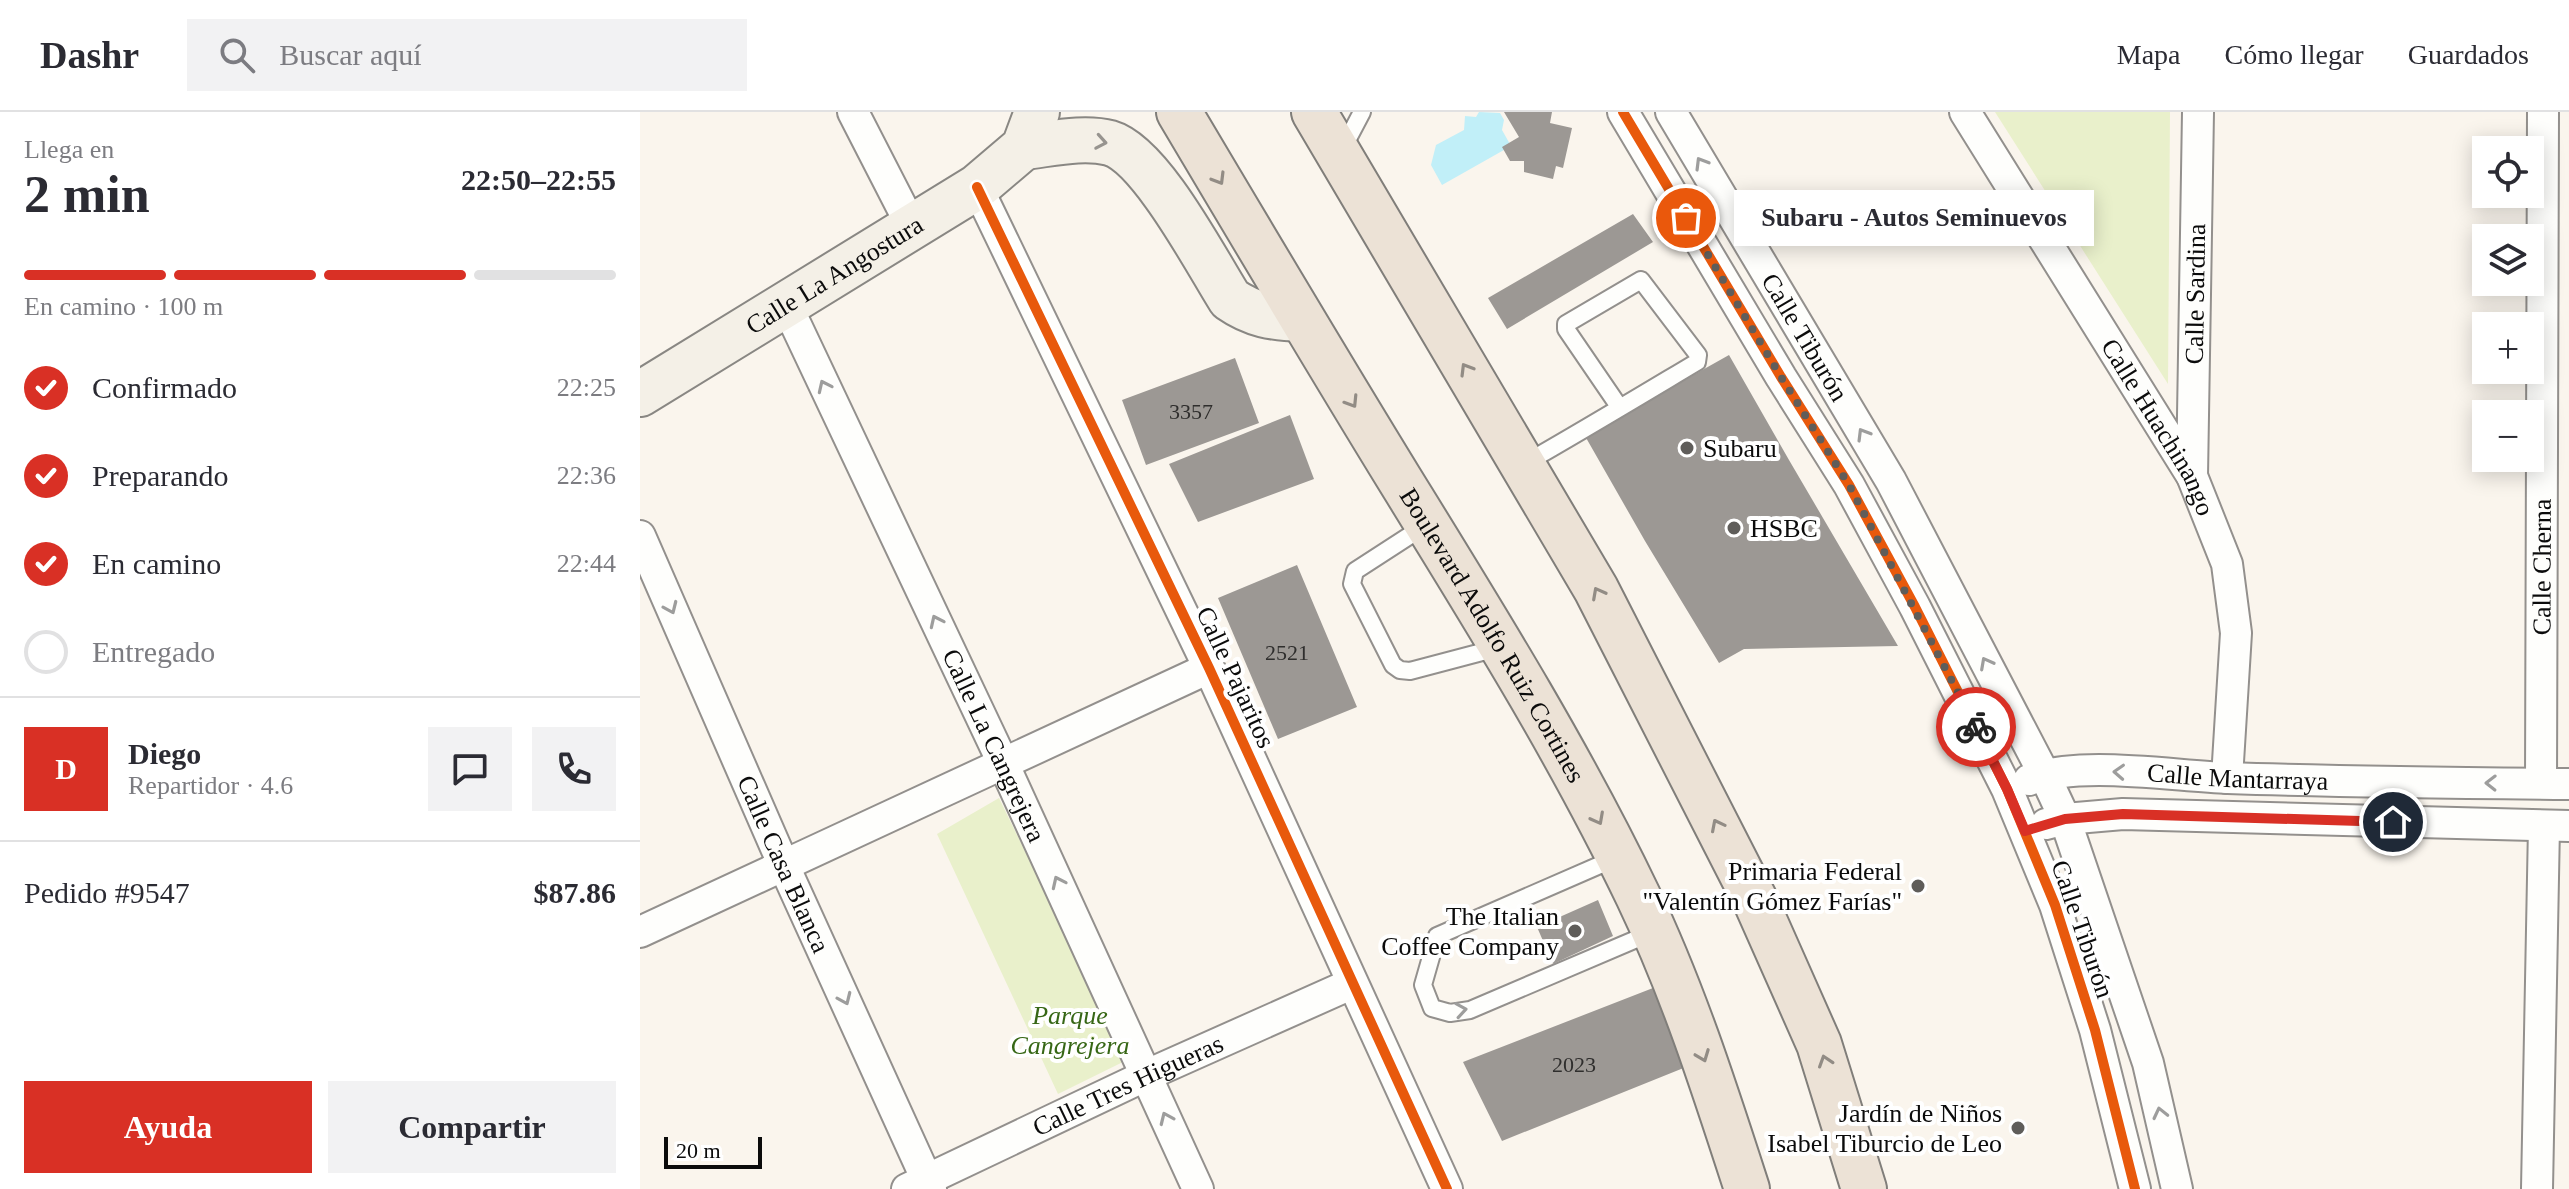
<!DOCTYPE html>
<html lang="es">
<meta charset="utf-8">
<style>
body{margin:0;font-family:"Times New Roman",serif;background:#f2f2f3;color:#2b2b33;height:100vh;display:flex;flex-direction:column;font-size:30px;white-space:nowrap}
*{box-sizing:border-box;margin:0}
p{font-size:26px;color:#7c7c81}
.icon{flex:none;width:44px;height:44px;fill:none;stroke:currentColor;stroke-width:2;stroke-linecap:round;stroke-linejoin:round}
.map{position:relative;flex:1;overflow:hidden}
.panel{display:flex;flex-direction:column;background:#fff;width:640px}
.panel>*{flex:none}
.controls{position:absolute;left:1832px;top:24px;display:grid;gap:16px}
.controls a{display:grid;place-items:center;width:72px;height:72px;border-radius:0px;background:#fff;box-shadow:0 4px 20px #0003;font-size:40px}
.scale{position:absolute;left:24px;bottom:20px;width:98px;box-sizing:border-box;padding-left:8px;border:4px solid #0b0b0b;border-top:0;font-size:22px;line-height:28px;white-space:nowrap;color:#0b0b0b;-webkit-text-stroke:6px #fff;paint-order:stroke}
.pin{position:absolute;display:grid;place-items:center;width:68px;height:68px;color:#fff;margin:-34px;border:4px solid #fff;border-radius:50%;box-shadow:0 2px 8px #0007}
.courier{position:absolute;display:grid;place-items:center;width:80px;height:80px;margin:-40px;border:6px solid #d93025;border-radius:50%;background:#fff;color:#222;box-shadow:0 2px 10px #0007}
.bubble{position:absolute;height:56px;border-radius:0px;background:#fff;box-shadow:0 4px 20px #0003;font-size:26px;font-weight:800;line-height:56px;text-align:center}
.summary em{font-style:normal;font-weight:800}
.summary div{display:flex;flex-direction:column-reverse}
.summary{display:flex;align-items:center;justify-content:space-between;height:136px;padding:0 24px}
h1{font-size:52px;font-weight:800;line-height:60px}
.bar{display:grid;grid-template-columns:repeat(4,1fr);gap:12px 8px;align-content:center;height:96px;padding:0 24px}
.bar i{height:10px;border-radius:6px;background:#e1e1e2}
.bar .current{background:#d93025}
.bar p{grid-column:span 4}
.line{display:flex;align-items:center;gap:20px;padding:0 24px;border-top:2px solid #e1e1e2}
.line div{flex:1}
.round{display:grid;place-items:center;flex:none;width:84px;height:84px;border-radius:0px;background:#f2f2f3}
ol{padding:0 24px;list-style:none}
li{display:flex;align-items:center;gap:24px;height:88px}
li p{margin-inline-start:auto}
li .icon{padding:8px;border-radius:50%;background:#d93025;color:#fff;stroke-width:4}
li:last-child{color:#7c7c81}
li i{width:44px;height:44px;border:4px solid #e1e1e2;border-radius:50%}
.cta{display:flex;gap:16px;margin-top:auto;padding:16px 24px}
.cta a{flex:1;height:92px;border-radius:0px;background:#d93025;color:#fff;font-size:32px;font-weight:800;line-height:92px;text-align:center}
.cta a+a{background:#f2f2f3;color:#2b2b33}
header{display:flex;align-items:center;gap:48px;box-sizing:border-box;height:112px;padding:0 40px;background:#fff;border-bottom:2px solid #e1e1e2}
header strong{font-size:38px}
nav{display:flex;gap:44px;margin-inline-start:auto;font-size:28px}
.search{width:560px;height:72px;background:#f2f2f3;display:flex;align-items:center;gap:20px;box-sizing:border-box;padding:0 28px;border-radius:0px;color:#7c7c81;font-size:30px}
main{display:flex;flex:1;min-height:0}
.map>svg:first-child{display:block}
</style>
<header>
<strong>Dashr</strong>
<div class="search"><svg class="icon" aria-label="search" viewBox="0 0 24 24"><circle cx="10" cy="10" r="6"/><path d="M15 15l6 6"/></svg>Buscar aquí</div>
<nav><a>Mapa</a><a>Cómo llegar</a><a>Guardados</a></nav>
</header>
<main>
<section class="panel">
<div class="summary"><div><h1>2 min</h1><p>Llega en</p></div><em>22:50–22:55</em></div>
<div class="bar"><i class="current"></i><i class="current"></i><i class="current"></i><i></i><p>En camino · 100 m</p></div>
<ol>
<li><svg class="icon" aria-label="check" viewBox="0 0 24 24"><path d="M5 12l5 5 9-10"/></svg>Confirmado<p>22:25</p></li>
<li><svg class="icon" aria-label="check" viewBox="0 0 24 24"><path d="M5 12l5 5 9-10"/></svg>Preparando<p>22:36</p></li>
<li><svg class="icon" aria-label="check" viewBox="0 0 24 24"><path d="M5 12l5 5 9-10"/></svg>En camino<p>22:44</p></li>
<li><i></i>Entregado</li>
</ol>
<div class="line" style="height:144px"><b class="round" style="background:#d93025;color:#fff">D</b><div><b>Diego</b><p>Repartidor · 4.6</p></div><a class="round"><svg class="icon" aria-label="chat" viewBox="0 0 24 24"><path d="M4 5h16v11H9l-5 4z"/></svg></a><a class="round"><svg class="icon" aria-label="phone" viewBox="0 0 24 24"><path d="M5 4h4l2 5-3 2q2 4 5 5l2-3 5 2v4C11 20 4 13 5 4z"/></svg></a></div>
<div class="line" style="height:104px"><div>Pedido #9547</div><b>$87.86</b></div>
<div class="cta"><a>Ayuda</a><a>Compartir</a></div>
</section>
<div class="map">
<svg width="1929" height="1077" viewBox="0 0 1929 1077">
<rect width="100%" height="100%" fill="#faf5ed"/>
<path fill="#e9f0cb" d="M1355,0H1530L1528,272Z
M359,686L487,948L418,982L297,722Z"/>
<path fill="#c1eff8" d="M839,0L860,1L864,8L862,18L871,34L802,73L791,53L796,33L824,18L825,4L836,5Z"/>
<path fill="#9c9894" d="M864,0H912L910,11L932,16L923,56L916,54L913,67L884,60V49H870L862,35L879,25Z
M993,102L1013,130L867,217L848,186Z
M1089,243L1149,348L1258,534L1104,537L1079,551L1005,429L945,324Z
M595,246L619,311L506,353L482,288Z
M650,303L674,367L558,410L529,352Z
M657,453L717,595L638,627L578,486Z
M958,788L973,824L913,852L897,815Z
M1013,876L1046,955L862,1029L823,950Z"/>
<g fill="none" stroke-linecap="round" stroke-linejoin="round">
<defs>
<path id="lane" d="M702,38L722,0
M884,352C942,319 1000,284 1057,250L1058,243L1001,168L926,212V217L980,296
M786,413L715,459L712,472L753,553L760,558L770,559L861,535
M976,746L797,824L783,873L792,896L810,901L830,898L1013,820"/>
<g id="street">
<path d="M213,0L272,115"/>
<path d="M983,0L1141,265L1209,373L1275,495L1367,677L1415,793L1455,918L1495,1077"/>
<path id="s1" d="M1031,0L1251,369L1404,662L1425,707L1508,951L1537,1077"/>
<path id="s2" d="M1325,0L1552,364L1587,452L1596,521L1587,666"/>
<path d="M337,75L569,556L807,1077"/>
<path id="s3" d="M146,192L363,651L558,1077"/>
<path id="s4" d="M1552,364L1558,0"/>
<path id="s5" d="M0,424L144,754L291,1077"/>
<path id="s6" d="M1389,668C1439,648 1532,664 1588,666C1701,670 1815,671 1929,672"/>
<path id="s7" d="M1901,671L1903,0"/>
<path d="M1406,712L1425,707L1483,702L1929,714"/>
<path d="M0,820L569,556"/>
<path id="s8" d="M267,1077L507,963L711,872"/>
<path d="M1897,1077L1904,714"/>
</g>
<g id="secondary">
<path d="M384,35C411,32 443,24 470,31C511,43 566,149 590,187C613,203 633,206 661,207"/>
<path id="s9" d="M0,282L337,75L384,35L397,0"/>
</g>
<g id="primary">
<path id="s10" d="M539,0C612,123 685,246 760,368C844,504 929,640 998,784C1043,878 1075,978 1107,1077"/>
<path d="M674,0L956,477L1116,790L1179,932L1224,1077"/>
</g>
</defs>
<use href="#lane" stroke="#93908d" stroke-width="20"/>
<use href="#street" stroke="#93908d" stroke-width="34"/>
<use href="#secondary" stroke="#898783" stroke-width="48"/>
<use href="#primary" stroke="#807e7a" stroke-width="48"/>
<use href="#lane" stroke="#fefefc" stroke-width="16"/>
<use href="#street" stroke="#fefefc" stroke-width="30"/>
<use href="#secondary" stroke="#f4f0e7" stroke-width="44"/>
<use href="#primary" stroke="#ece2d6" stroke-width="44"/>
<defs>
<path id="cycleway" d="M983,0L1141,265L1209,373L1275,495L1367,677L1415,793L1455,918L1495,1077
M337,75L569,556L807,1077"/>
</defs>
<use href="#cycleway" stroke="#fff" stroke-width="15"/>
<use href="#cycleway" stroke="#e8590c" stroke-width="10"/>
</g>
<defs><path id="oneway-chevron" d="M-2-3.5L2.5 0L-2 3.5" fill="none" stroke-width="1.6" stroke-linecap="round" stroke-linejoin="round" transform="scale(2)"/></defs>
<use stroke="#97948f" href="#oneway-chevron" transform="translate(461 30) rotate(10)"/>
<g stroke="#9d9d9c">
<use href="#oneway-chevron" transform="translate(1061 51) rotate(-121)"/>
<use href="#oneway-chevron" transform="translate(184 274) rotate(-115)"/>
<use href="#oneway-chevron" transform="translate(1223 322) rotate(-121)"/>
<use href="#oneway-chevron" transform="translate(31 496) rotate(66)"/>
<use href="#oneway-chevron" transform="translate(296 509) rotate(-115)"/>
<use href="#oneway-chevron" transform="translate(1346 551) rotate(-118)"/>
<use href="#oneway-chevron" transform="translate(1479 660) rotate(-177)"/>
<use href="#oneway-chevron" transform="translate(1851 671) rotate(-179)"/>
<use href="#oneway-chevron" transform="translate(418 770) rotate(-115)"/>
<use href="#oneway-chevron" transform="translate(205 887) rotate(66)"/>
<use href="#oneway-chevron" transform="translate(821 898) rotate(-9)"/>
<use href="#oneway-chevron" transform="translate(1520 1001) rotate(-103)"/>
<use href="#oneway-chevron" transform="translate(526 1006) rotate(-114)"/>
</g>
<g stroke="#928c85">
<use href="#oneway-chevron" transform="translate(579 67) rotate(59)"/>
<use href="#oneway-chevron" transform="translate(826 257) rotate(-121)"/>
<use href="#oneway-chevron" transform="translate(712 290) rotate(58)"/>
<use href="#oneway-chevron" transform="translate(958 481) rotate(-118)"/>
<use href="#oneway-chevron" transform="translate(958 707) rotate(62)"/>
<use href="#oneway-chevron" transform="translate(1077 713) rotate(-117)"/>
<use href="#oneway-chevron" transform="translate(1063 944) rotate(69)"/>
<use href="#oneway-chevron" transform="translate(1185 949) rotate(-108)"/>
</g>
<g fill="none" stroke-linecap="round" stroke-linejoin="round">
<path stroke="#5f5d5a" stroke-width="8" stroke-dasharray="0 14.4" d="M1046,106L1141,265L1209,373L1336,615"/>
<path stroke="#d93025" stroke-width="10" d="M1336,615L1367,677L1385,719L1425,707L1483,702L1753,710"/>
</g>
<g fill="#5f5d5a" stroke="#fff" stroke-width="3">
<circle cx="1047" cy="336" r="8"/>
<circle cx="1094" cy="416" r="8"/>
<circle cx="1278" cy="774" r="8"/>
<circle cx="935" cy="819" r="8"/>
<circle cx="1378" cy="1016" r="8"/>
</g>
<g text-anchor="middle" stroke-width="8" stroke-linejoin="round" paint-order="stroke">
<g font-size="22" fill="#2f2e2d">
<text x="551" y="307">3357</text>
<text x="647" y="548">2521</text>
<text x="934" y="960">2023</text>
</g>
<g font-size="26" fill="#0b0b0b" stroke="#fff">
<text dy="9" stroke="none"><textPath href="#s9" startOffset="228">Calle La Angostura</textPath></text>
<text dy="9" stroke="none"><textPath href="#s4" startOffset="182">Calle Sardina</textPath></text>
<text dy="9" stroke="none"><textPath href="#s1" startOffset="262">Calle Tiburón</textPath></text>
<text dy="9" stroke="none"><textPath href="#s2" startOffset="370">Calle Huachinango</textPath></text>
<text dy="9" stroke="none"><textPath href="#s7" startOffset="216">Calle Cherna</textPath></text>
<text dy="9" stroke="none"><textPath href="#s10" startOffset="610">Boulevard Adolfo Ruiz Cortines</textPath></text>
<text transform="translate(596 565) rotate(65)" y="9">Calle Pajaritos</text>
<text dy="9" stroke="none"><textPath href="#s3" startOffset="488">Calle La Cangrejera</textPath></text>
<text dy="9" stroke="none"><textPath href="#s6" startOffset="210">Calle Mantarraya</textPath></text>
<text dy="9" stroke="none"><textPath href="#s5" startOffset="358">Calle Casa Blanca</textPath></text>
<text transform="translate(1443 817) rotate(71)" y="9">Calle Tiburón</text>
<text dy="9" stroke="none"><textPath href="#s8" startOffset="244">Calle Tres Higueras</textPath></text>
</g>
<g font-size="26" fill="#0b0b0b" stroke="#fff" text-anchor="end">
<text x="1063" y="345" text-anchor="start">Subaru</text>
<text x="1110" y="425" text-anchor="start">HSBC</text>
<text x="1262" y="768">Primaria Federal<tspan x="1262" dy="30">"Valentín Gómez Farías"</tspan></text>
<text x="919" y="813">The Italian<tspan x="919" dy="30">Coffee Company</tspan></text>
<text x="1362" y="1010">Jardín de Niños<tspan x="1362" dy="30">Isabel Tiburcio de Leo</tspan></text>
</g>
<g font-size="26" font-style="italic" fill="#376716" stroke="#fff">
<text x="430" y="912">Parque<tspan x="430" dy="30">Cangrejera</tspan></text>
</g>
</g>
</svg>
<div class="controls">
<a><svg class="icon" aria-label="locate" viewBox="0 0 24 24"><circle cx="12" cy="12" r="6"/><path d="M12 2v4M12 18v4M2 12h4M18 12h4"/></svg></a>
<a><svg class="icon" aria-label="layers" viewBox="0 0 24 24"><path d="M12 4l9 5-9 5-9-5zM3 14l9 5 9-5"/></svg></a>
<a>+</a>
<a>−</a>
</div>
<div class="scale">20 m</div>
<div class="pin" style="left:1046px;top:106px;background:#ea580c"><svg class="icon" aria-label="bag" viewBox="0 0 24 24"><path d="M5 8h14l-1 12H6zM9 8a3 3 0 0 1 6 0"/></svg></div>
<div class="pin" style="left:1753px;top:710px;background:#1f2937"><svg class="icon" aria-label="home" viewBox="0 0 24 24"><path d="M3 11l9-7 9 7M6 9v11h12V9"/></svg></div>
<div class="courier" style="left:1336px;top:615px"><svg class="icon" aria-label="bike" viewBox="0 0 24 24"><circle cx="6" cy="16" r="4"/><circle cx="18" cy="16" r="4"/><path d="M6 16l4-8h5l3 8M10 8l3 8H6M13 5h3"/></svg></div>
<div class="bubble" style="left:1094px;top:78px;width:360px">Subaru - Autos Seminuevos</div>
</div>
</main>
